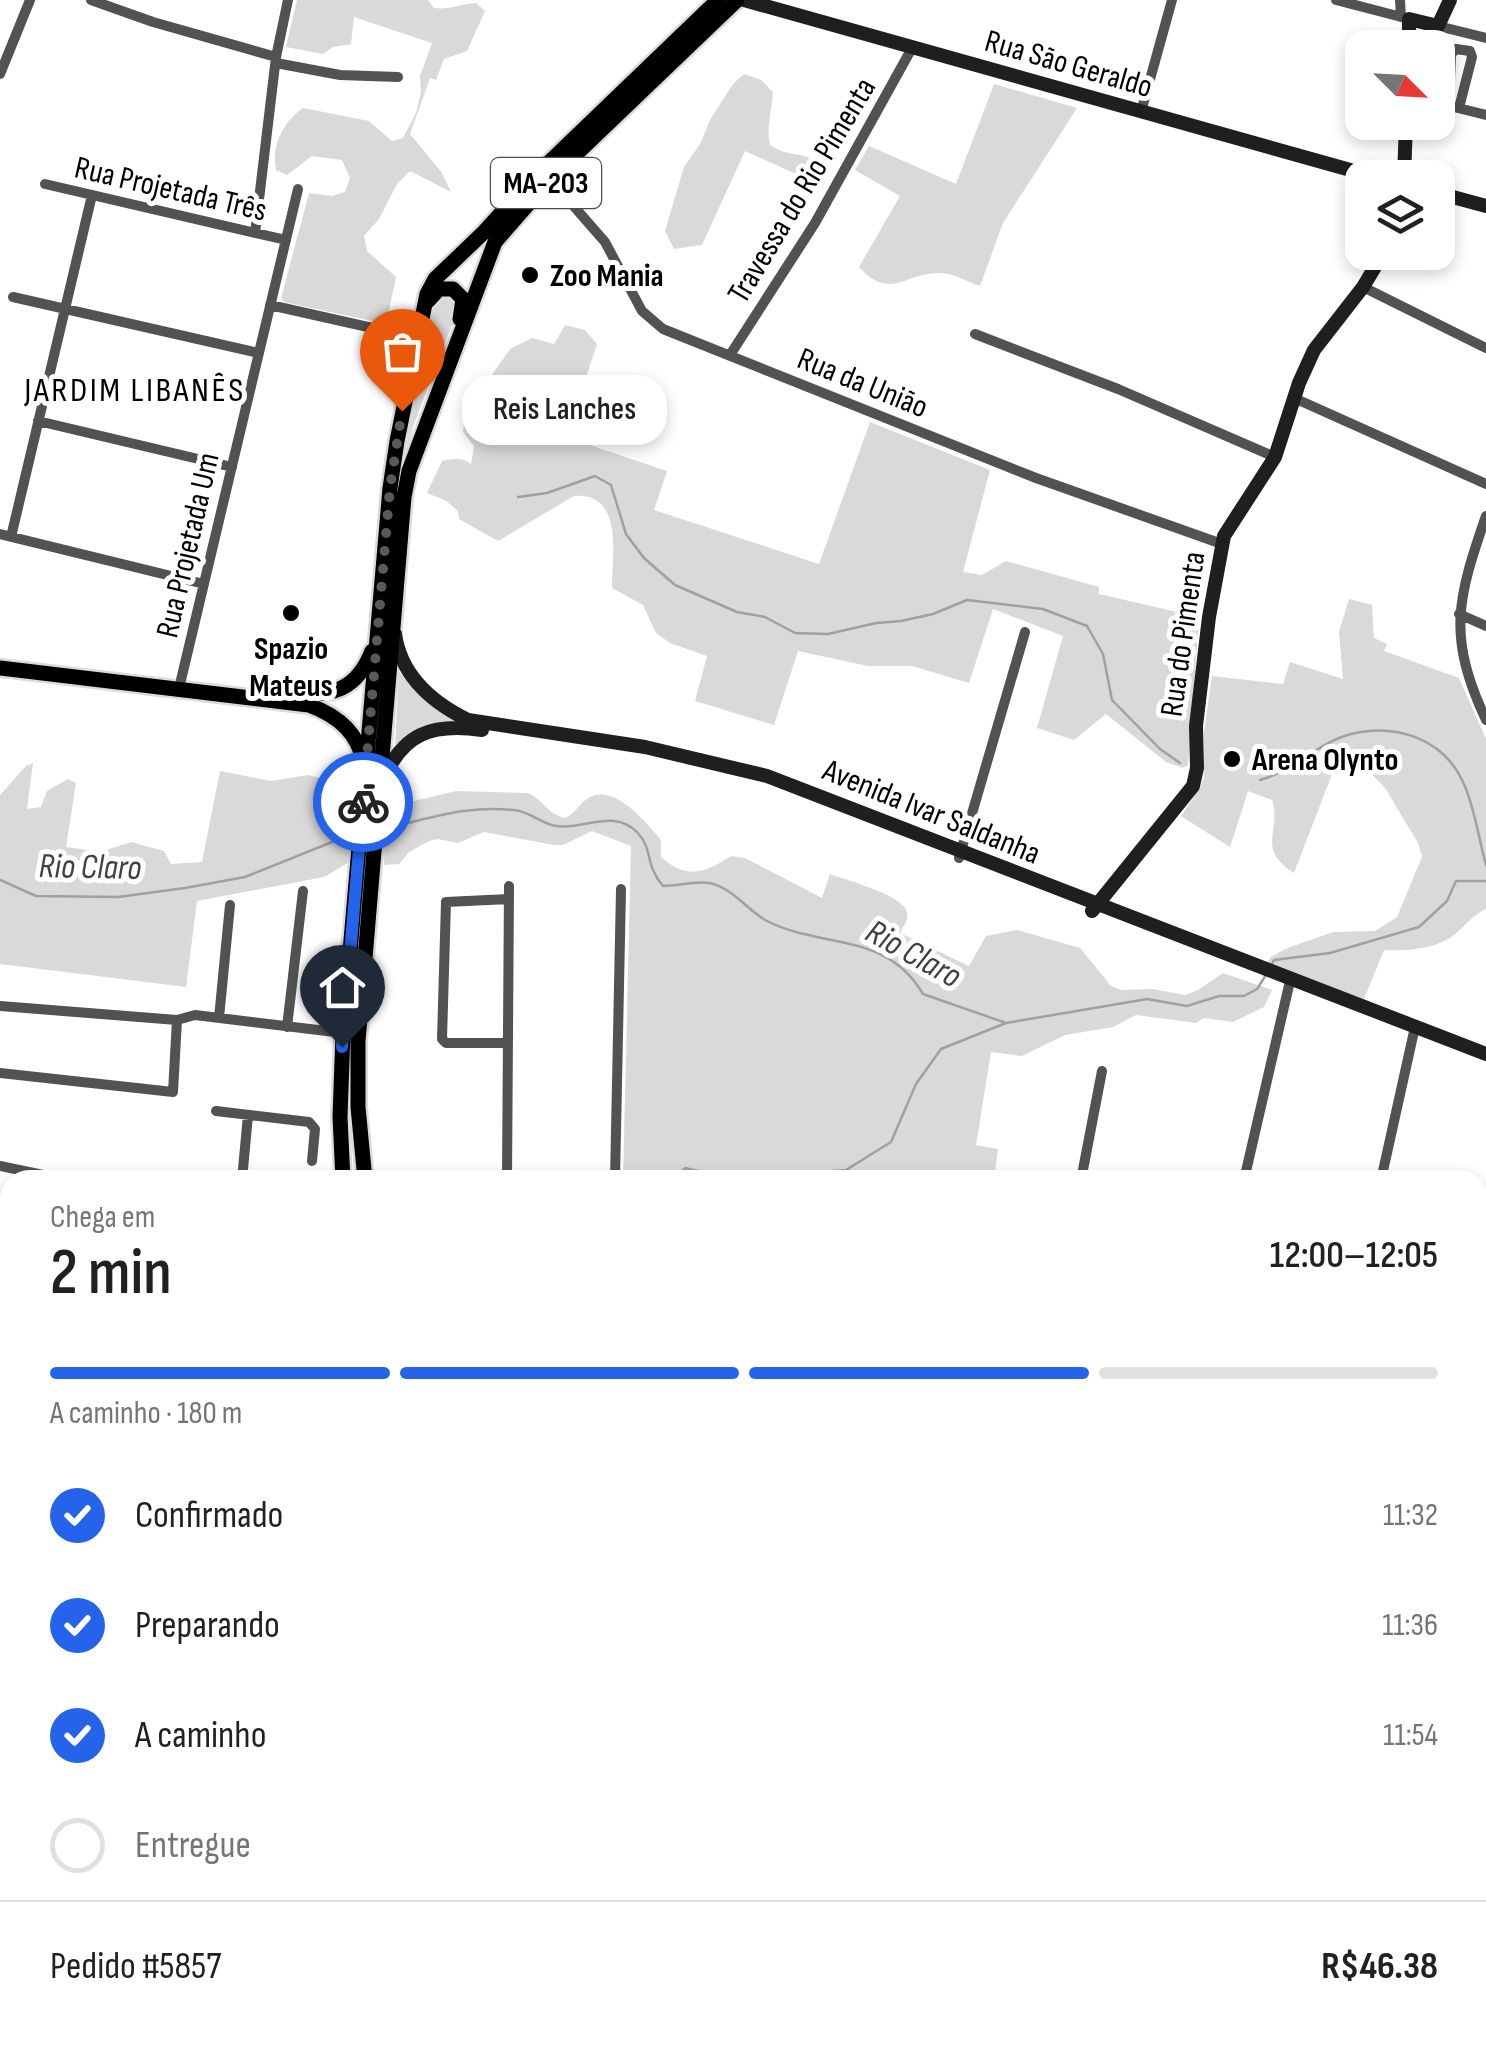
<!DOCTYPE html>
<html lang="pt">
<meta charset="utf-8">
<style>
body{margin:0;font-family:"Sofia Sans Condensed",sans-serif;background:#f6f6f6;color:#202124;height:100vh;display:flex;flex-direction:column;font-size:38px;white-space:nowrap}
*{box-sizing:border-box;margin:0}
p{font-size:32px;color:#757577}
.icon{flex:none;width:55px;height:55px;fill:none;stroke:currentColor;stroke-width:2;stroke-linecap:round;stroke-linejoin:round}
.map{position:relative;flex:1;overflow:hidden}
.sheet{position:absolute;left:0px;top:1170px;width:1488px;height:880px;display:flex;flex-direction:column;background:#fff;border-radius:30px 30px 0 0;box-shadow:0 5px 15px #0003}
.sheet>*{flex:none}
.needle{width:65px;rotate:114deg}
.controls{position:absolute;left:1345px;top:30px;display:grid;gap:20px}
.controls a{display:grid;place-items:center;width:110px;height:110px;border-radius:20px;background:#fff;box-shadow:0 5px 15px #0003;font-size:50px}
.pin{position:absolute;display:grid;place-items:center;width:85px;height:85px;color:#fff;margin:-102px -42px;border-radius:50% 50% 50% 0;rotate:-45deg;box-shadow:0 0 10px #0007}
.pin .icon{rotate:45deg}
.courier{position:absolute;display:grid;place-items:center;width:100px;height:100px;margin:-50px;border:8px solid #2563eb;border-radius:50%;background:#fff;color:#222;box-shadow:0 2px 12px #0007}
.bubble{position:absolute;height:70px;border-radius:30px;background:#fff;box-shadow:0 5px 15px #0003;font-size:32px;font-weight:600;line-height:70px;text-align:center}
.summary em{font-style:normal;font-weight:600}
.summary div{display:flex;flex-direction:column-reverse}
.summary{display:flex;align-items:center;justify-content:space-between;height:170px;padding:0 50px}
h1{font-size:65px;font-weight:600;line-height:75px}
.bar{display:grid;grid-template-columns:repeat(4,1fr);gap:15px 10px;align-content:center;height:120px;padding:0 50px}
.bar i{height:12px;border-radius:8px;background:#e0e0e0}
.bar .on{background:#2563eb}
.bar p{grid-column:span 4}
.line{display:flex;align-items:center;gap:25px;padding:0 50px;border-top:2px solid #e0e0e0}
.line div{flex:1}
ol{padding:0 50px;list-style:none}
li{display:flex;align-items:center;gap:30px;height:110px}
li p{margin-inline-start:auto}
li .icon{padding:10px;border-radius:50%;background:#2563eb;color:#fff;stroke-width:4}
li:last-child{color:#757577}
li i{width:55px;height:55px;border:5px solid #e0e0e0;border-radius:50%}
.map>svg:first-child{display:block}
</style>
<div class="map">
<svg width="1486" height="2050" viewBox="0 0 1486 2050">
<rect width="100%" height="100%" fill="#fff"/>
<path fill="#d9d9d9" d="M297,0H428L434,8C450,10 460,4 476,3L485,11L467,51L444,59L436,80L430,78L410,134L442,173L451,192L410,171L397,184L379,219L364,236L367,251L396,277L388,315L372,321L284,302L281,298L309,193L332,196L345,192L350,178L342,160L312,156L287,175L276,170C271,146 283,122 303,108L369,121L392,141L403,138L416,113L421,92L420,76L432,43L354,17L351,44L333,47L323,54L286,47Z
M744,74L761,80L773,92C772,111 766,126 770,145C794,162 812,145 826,178L823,186L745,151L702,245L674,249L665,231L684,167L700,144L710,120L733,84Z
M994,84L1077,108L1003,223L980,286C968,282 953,273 941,273C905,272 891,302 859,267L900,196L855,170L869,146L956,184Z
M449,296L456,303L457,312L413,427L402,475L416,388L434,306L441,298Z
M565,325L585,330L597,344L566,437L667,471L654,510L819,564L870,422L990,470L963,572L982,575L1006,561L1099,587V594L1199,617L1188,765L1183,768L1166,762L1106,714L1074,740L1037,728L1063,636L993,609L969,683L912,666H868L798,651L774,725L695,701L707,656L670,643L656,633L643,605L612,588C612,555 624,492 574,496L498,541L459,519L458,511L445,500L427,493L442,461C454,458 462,457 471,464L474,446L463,432L466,406L478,395L510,349L532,338L554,344Z
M1349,599L1372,605L1374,638L1387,644L1384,651L1459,678L1486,739V909C1470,916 1462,931 1448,939C1429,950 1405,951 1384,950L1364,999L1264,967L1271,957L1285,949L1333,932L1375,931L1397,917L1422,857L1418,843L1385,788L1363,765L1339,756L1294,873C1255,848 1282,831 1272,800L1248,791L1230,847L1181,816L1200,788L1204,777V732L1212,676L1283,684L1290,662L1343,679L1339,632Z
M399,671L407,680L462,722L412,734L395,745Z
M33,763L27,809L41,807L47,791L68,779L76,783L66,847L100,852L131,842L164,851L171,864L202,862L220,771L271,781L308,775L336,782L348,788L353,795L348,863L324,877L197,901L186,987L0,964V795L26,766Z
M456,791L528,793C543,799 547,814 565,818C576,813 579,803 590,797C614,785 642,818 657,835L661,841V857C687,880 705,873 731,856L745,858L822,898L830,874C846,880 903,895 907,912C909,919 903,927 900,933L969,966L986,936L1017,930L1080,948L1111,986L1121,990L1153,989L1185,995L1198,990L1223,973L1272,990L1264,1007L1233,1022L1204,1018L1196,1023L1136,1015L1113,1027L1065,1035L1022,1056L991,1052L976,1145L998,1149L994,1180H623L631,846L592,831L563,845H554L484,832L458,843L438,839L429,841L409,852L399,864L384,865L385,808Z"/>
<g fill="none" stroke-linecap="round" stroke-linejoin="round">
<path stroke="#a0a0a0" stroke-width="2.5" d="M518,497L547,493L595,476L611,485L626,534L644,558L675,585L737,612L765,617L795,633L828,634L876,623L901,621L933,614L967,600L1043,609L1087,626L1103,654L1112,700L1160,749L1180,763
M1260,780C1292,772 1317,743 1351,734C1395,723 1443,738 1463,782C1474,804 1479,840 1486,865
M384,828C431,819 463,805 514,810C529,811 542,824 556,826C585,830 612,808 637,832C654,850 644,864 663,886C677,886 695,881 709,883C732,887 748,911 767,921C822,949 886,931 923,994L1006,1023L1147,999L1187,1006L1219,996H1244L1257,989L1266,975
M0,880L36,896L118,897L185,888L245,877L352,834
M1272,964L1274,960L1330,953L1419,927L1447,901L1456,881H1486
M674,1180L685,1168L734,1179L846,1170L891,1142L916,1084L941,1049L1006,1023
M0,1320L10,1319"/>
<defs>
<path id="primary" d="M428,301L439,289H453L463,299L460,319
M0,668L309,705C336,715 358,732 363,761
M292,693C332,697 357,690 372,651
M343,1180L340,1117L343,1033L390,488L397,441L427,294L435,279L483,233L535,176L718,0
M365,1180L358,1107V1041L404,497L409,471L495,242L550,179L737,0
M592,2040L593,2050
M607,2040L609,2050
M918,2040L962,2050
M965,2040L1009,2050"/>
</defs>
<use href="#primary" stroke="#dbdbdb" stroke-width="20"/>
<path stroke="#525252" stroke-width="10" d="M91,0L153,22L276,57
M1336,0L1409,19
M1400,0L1401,17
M1438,26L1486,38
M276,63L340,75L398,77
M0,74L30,0
M1438,103L1486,115
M1449,106L1451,54L1456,49L1470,51L1472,57L1459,108
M1141,112L1172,0
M550,179L605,242L642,311L663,329L1036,478L1222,544
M45,184L286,240
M255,233L276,57L288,0
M1363,287L1486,348
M13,297L259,353
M270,305L417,338
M975,334L1118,389L1275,457
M730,355L815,223L912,48
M1294,398L1486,484
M38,421L232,467
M1486,516C1457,600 1447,636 1486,720
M0,534L204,584
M11,537L92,195
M1459,614L1486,626
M181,680L298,189
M959,858L1025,632
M0,1006L177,1020L195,1015L343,1033
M219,1018L230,905
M287,1027L303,891
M508,1043H446L442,1039L446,902L509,899
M0,1073L173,1092L177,1020
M216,1111L309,1122L315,1129L312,1161
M0,1166L67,1180
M242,1180L248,1115
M507,1180L509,886
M615,1180L621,889
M1081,1180L1102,1071
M1244,1180L1290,981
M1381,1180L1415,1027
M0,1214L10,1215
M0,1419L10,1420
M0,1612L10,1565
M1478,1701L1486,1703
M0,1825L10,1827
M0,1919L10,1923
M1478,1956L1486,1958
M344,2040L372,2050
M82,2050L86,2040
M869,2050L871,2040
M1188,2050L1190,2040"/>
<path stroke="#1f1f1f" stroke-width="14" d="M744,0L1379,178
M1409,48V19L1438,26L1450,0
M1404,178L1406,122
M1438,193L1486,206
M395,634C401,676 431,702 468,720L645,747L767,776L1486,1054
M383,781C402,733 432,723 482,730
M1092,911L1193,786L1197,768L1196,726L1209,617L1224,536L1275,457L1299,383L1314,350L1363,287L1384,252
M1478,1447L1486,1408
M0,1655L10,1657
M1349,2050L1351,2040"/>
<use href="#primary" stroke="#000" stroke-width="15"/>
</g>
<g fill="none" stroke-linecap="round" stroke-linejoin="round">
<path stroke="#595959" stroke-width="10" stroke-dasharray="0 18" d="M363,802L390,488L402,411"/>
<path stroke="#2563eb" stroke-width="12" d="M342,1047L363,802"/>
</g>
<g fill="#000" stroke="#fff" stroke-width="4">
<circle cx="530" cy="275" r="10"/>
<circle cx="291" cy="613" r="10"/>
<circle cx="1232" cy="759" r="10"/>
</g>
<g text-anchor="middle" stroke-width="10" stroke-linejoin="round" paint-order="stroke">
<rect fill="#fff" stroke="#4c4c4c" stroke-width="2.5" x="491" y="158" width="110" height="50" rx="8"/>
<g font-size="30" font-weight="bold" fill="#000">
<text x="546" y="193">MA-203</text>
</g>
<g font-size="32" fill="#000" stroke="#fff">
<text transform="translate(1069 63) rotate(16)" y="11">Rua São Geraldo</text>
<text transform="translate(171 188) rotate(13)" y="11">Rua Projetada Três</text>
<text transform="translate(801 190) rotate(-59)" y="11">Travessa do Rio Pimenta</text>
<text transform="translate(863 382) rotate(22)" y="11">Rua da União</text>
<text transform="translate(187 545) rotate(-77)" y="11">Rua Projetada Um</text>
<text transform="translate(1182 634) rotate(-82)" y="11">Rua do Pimenta</text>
<text transform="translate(932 811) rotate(22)" y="11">Avenida Ivar Saldanha</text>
</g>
<g font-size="32" font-weight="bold" fill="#000" stroke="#fff" text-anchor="start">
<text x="550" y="286">Zoo Mania</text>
<text x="291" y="659" text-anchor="middle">Spazio<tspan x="291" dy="37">Mateus</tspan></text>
<text x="1252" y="770">Arena Olynto</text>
</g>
<g font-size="35" letter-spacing="2.5" fill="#000" stroke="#fff">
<text x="135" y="401">JARDIM LIBANÊS</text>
</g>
<g font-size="35" font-style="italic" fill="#414141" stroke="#fff">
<text transform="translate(90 866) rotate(1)" y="12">Rio Claro</text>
<text transform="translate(914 953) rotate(29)" y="12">Rio Claro</text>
</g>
</g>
</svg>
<div class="controls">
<a><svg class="needle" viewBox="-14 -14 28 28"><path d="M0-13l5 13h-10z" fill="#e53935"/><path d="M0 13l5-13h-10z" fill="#757577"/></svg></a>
<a><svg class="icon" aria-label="layers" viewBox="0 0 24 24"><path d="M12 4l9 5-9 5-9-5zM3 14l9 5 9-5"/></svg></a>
</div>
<div class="pin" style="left:402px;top:411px;background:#ea580c"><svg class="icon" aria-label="bag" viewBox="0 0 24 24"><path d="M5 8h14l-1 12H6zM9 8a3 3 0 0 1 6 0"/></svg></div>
<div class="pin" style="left:342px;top:1047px;background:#1f2937"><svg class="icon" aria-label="home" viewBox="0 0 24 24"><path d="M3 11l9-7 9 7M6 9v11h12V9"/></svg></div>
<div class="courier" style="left:363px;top:802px"><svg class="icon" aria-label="bike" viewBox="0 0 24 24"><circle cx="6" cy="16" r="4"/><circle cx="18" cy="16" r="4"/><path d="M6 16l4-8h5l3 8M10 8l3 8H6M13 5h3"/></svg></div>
<div class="bubble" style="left:462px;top:375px;width:205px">Reis Lanches</div>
<section class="sheet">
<div class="summary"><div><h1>2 min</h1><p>Chega em</p></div><em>12:00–12:05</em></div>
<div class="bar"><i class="on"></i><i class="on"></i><i class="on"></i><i></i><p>A caminho · 180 m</p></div>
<ol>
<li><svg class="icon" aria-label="check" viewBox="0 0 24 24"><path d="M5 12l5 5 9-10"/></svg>Confirmado<p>11:32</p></li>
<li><svg class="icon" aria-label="check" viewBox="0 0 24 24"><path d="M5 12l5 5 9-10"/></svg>Preparando<p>11:36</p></li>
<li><svg class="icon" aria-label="check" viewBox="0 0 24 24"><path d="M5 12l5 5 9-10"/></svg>A caminho<p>11:54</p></li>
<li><i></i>Entregue</li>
</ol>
<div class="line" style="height:130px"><div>Pedido #5857</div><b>R$46.38</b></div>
</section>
</div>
